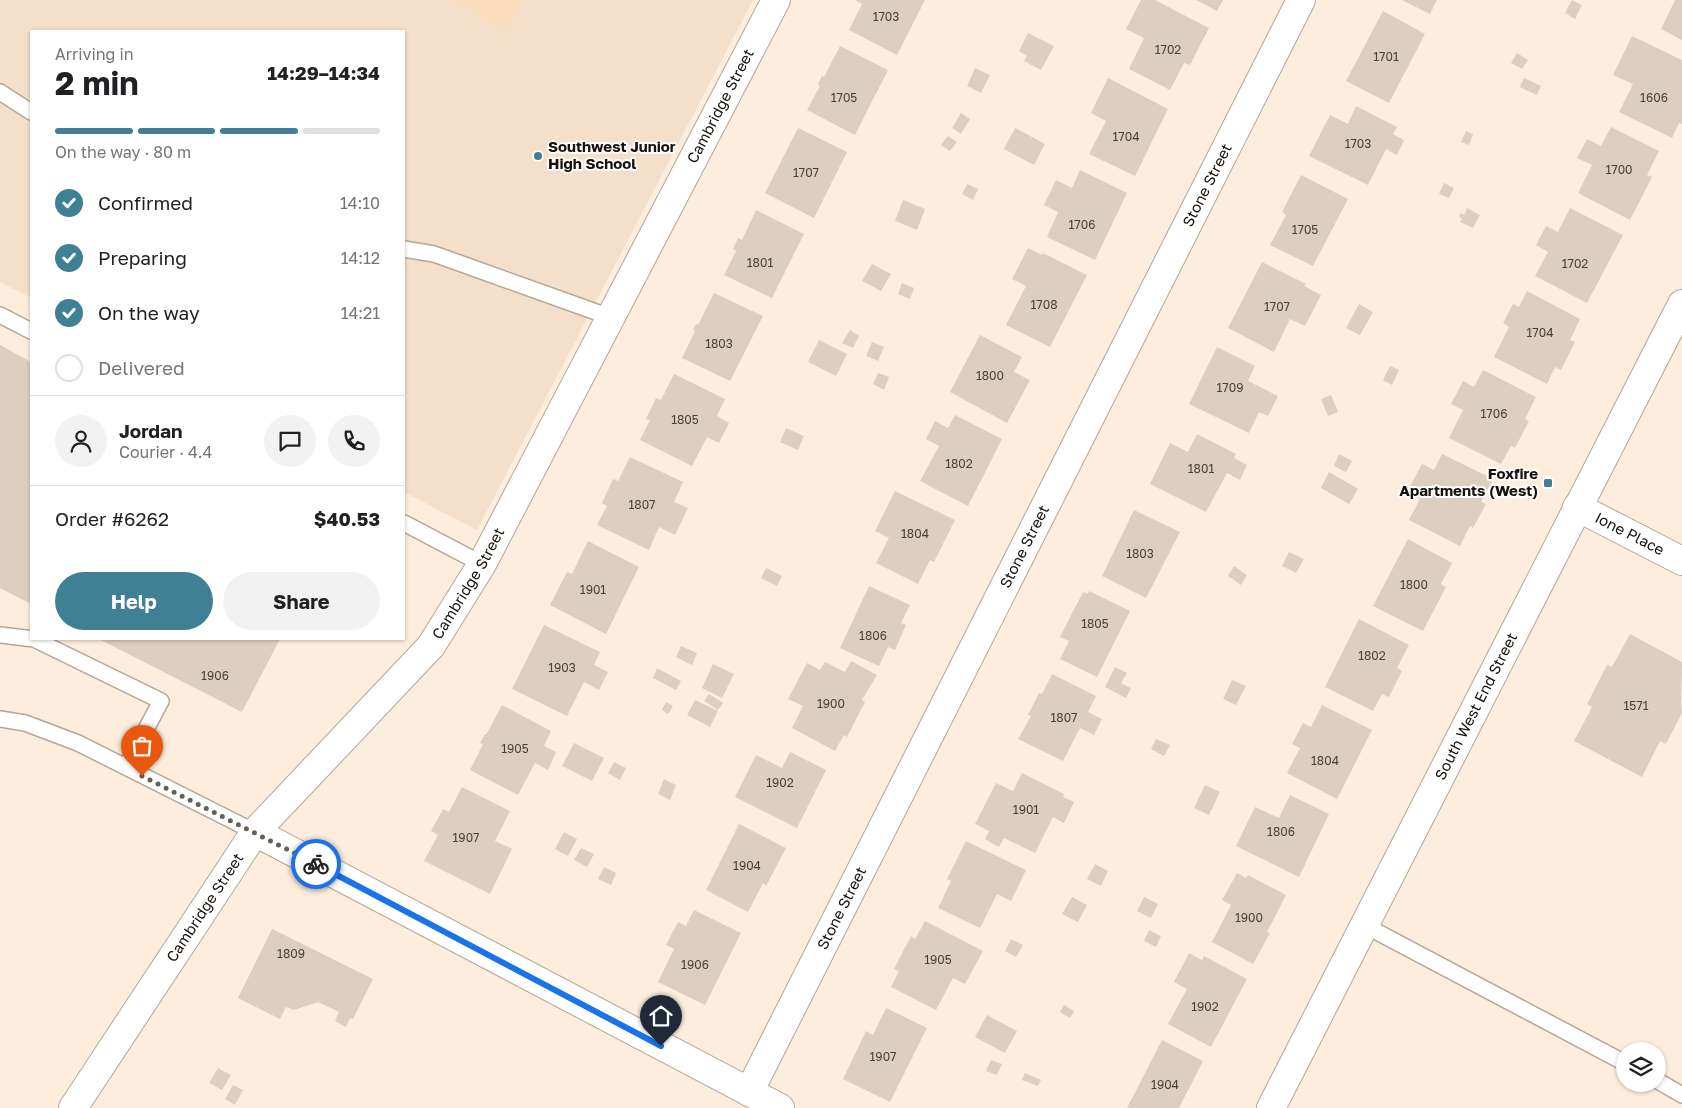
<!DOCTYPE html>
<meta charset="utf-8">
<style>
body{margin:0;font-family:"Golos Text",sans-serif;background:#f2f2f2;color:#202124;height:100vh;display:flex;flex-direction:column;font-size:19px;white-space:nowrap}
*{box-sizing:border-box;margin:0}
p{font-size:16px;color:#757577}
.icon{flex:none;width:28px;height:28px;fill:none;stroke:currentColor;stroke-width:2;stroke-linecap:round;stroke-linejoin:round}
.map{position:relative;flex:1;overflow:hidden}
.details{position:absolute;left:30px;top:30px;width:375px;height:610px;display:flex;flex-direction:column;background:#fff;border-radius:0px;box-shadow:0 1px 4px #0004}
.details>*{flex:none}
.controls{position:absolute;left:1616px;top:1042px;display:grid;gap:10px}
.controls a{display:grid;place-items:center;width:50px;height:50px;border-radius:50%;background:#fff;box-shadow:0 1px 4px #0004;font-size:25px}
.pin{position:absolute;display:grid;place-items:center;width:42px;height:42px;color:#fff;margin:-51px -21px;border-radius:50% 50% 50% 0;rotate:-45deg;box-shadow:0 0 5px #0007}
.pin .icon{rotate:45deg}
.courier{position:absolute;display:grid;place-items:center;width:50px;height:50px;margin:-25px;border:4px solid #1a73e8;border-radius:50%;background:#fff;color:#222;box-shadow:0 1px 6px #0007}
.summary em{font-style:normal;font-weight:700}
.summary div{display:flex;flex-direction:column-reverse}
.summary{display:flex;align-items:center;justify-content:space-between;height:85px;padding:0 25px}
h1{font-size:32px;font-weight:700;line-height:38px}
.bar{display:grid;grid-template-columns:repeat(4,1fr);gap:8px 5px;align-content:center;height:60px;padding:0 25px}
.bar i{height:6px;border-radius:4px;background:#e0e0e0}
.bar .on{background:#408094}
.bar p{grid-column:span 4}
.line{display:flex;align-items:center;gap:12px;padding:0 25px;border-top:1px solid #e0e0e0}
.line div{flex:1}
.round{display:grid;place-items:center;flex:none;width:52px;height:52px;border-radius:26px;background:#f2f2f2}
ol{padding:0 25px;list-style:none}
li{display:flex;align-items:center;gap:15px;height:55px}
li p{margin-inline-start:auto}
li .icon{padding:5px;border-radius:50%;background:#408094;color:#fff;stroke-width:4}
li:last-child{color:#757577}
li i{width:28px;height:28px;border:2px solid #e0e0e0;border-radius:50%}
.cta{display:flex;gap:10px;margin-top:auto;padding:10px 25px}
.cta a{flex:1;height:58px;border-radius:30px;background:#408094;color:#fff;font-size:20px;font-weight:700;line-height:58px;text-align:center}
.cta a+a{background:#f2f2f2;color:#202124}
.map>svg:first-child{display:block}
</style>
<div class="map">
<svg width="1682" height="1108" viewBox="0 0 1682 1108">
<rect width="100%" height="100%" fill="#fceddd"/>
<path fill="#f3dfca" d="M0,0H753L477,530L404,492V31H31V298L0,282Z"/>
<path fill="#faddbd" d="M447,0H525L507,33Z"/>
<path fill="#ddcfbf" d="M855,0H925L897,55L849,30L862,4Z
M1141,0H1155L1209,28L1190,65L1184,63L1170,90L1129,69L1144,38L1126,29Z
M1196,0H1223L1217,11Z
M1402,0H1437L1430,14Z
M1572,0L1582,5L1575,19L1565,13Z
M1675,0H1682V40L1661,29Z
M1383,11L1425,34L1389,103L1346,81Z
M1028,33L1054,46L1041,70L1024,61L1027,56L1019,51Z
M1632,36L1682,60V124L1679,123L1672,138L1619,112L1633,84L1613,75Z
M840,46L888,70L855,135L807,110L820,86L818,84L822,76L824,77Z
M1517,53L1528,60L1522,69L1511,63Z
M975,68L990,75L981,93L967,86Z
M1108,78L1168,109L1135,176L1089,154L1106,121L1091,113Z
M1524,78L1541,86L1537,95L1520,87Z
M1356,106L1397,127L1393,134L1404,140L1397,155L1386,149L1368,185L1309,156L1330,115L1348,124Z
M961,113L970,119L961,134L952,128Z
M1611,127L1659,151L1647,175L1652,177L1630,220L1578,193L1592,165L1577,158L1587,139L1601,146Z
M798,128L847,152L814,218L765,193Z
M1015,128L1045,144L1034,165L1004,149Z
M1466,131L1473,134L1469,145L1461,142Z
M948,136L957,142L950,151L941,145Z
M1080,170L1127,193L1095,260L1047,237L1058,212L1044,205L1056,180L1072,188Z
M1301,175L1348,199L1313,266L1270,245L1286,215L1282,212Z
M1444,183L1454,188L1449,198L1439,194Z
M967,184L978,189L973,200L962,194Z
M903,200L925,209L917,230L895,221Z
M1467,208L1480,215L1473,228L1460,222L1462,219L1459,216L1461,213L1464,215Z
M1570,208L1623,235L1587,303L1535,276L1548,252L1536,245L1546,226L1558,232Z
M756,210L804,234L772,298L724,275L736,251L733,249L738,238L742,240Z
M1028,248L1042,255L1043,253L1087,275L1050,347L1006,325L1026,286L1012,279Z
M1262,262L1306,284L1304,286L1321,295L1305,326L1290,319L1274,352L1228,328Z
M872,264L891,274L881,291L862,281Z
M902,283L914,288L910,299L898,294Z
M1527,291L1580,319L1570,340L1575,342L1561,370L1555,367L1547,384L1494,357L1509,327L1503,323L1513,304L1519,307Z
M714,293L763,316L730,381L682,358L695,331L693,330L696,324L698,325Z
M1359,304L1373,312L1360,335L1346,328Z
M850,330L859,336L853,348L842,343Z
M980,335L1022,357L1014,372L1030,380L1007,423L950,392Z
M819,340L847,354L836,376L808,362Z
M872,342L884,347L878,361L866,356Z
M0,345L31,362V604L0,588Z
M1217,347L1255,366L1248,381L1278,396L1268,416L1259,412L1249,433L1189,404Z
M1390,366L1399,370L1392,385L1383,380Z
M1483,370L1536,397L1525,419L1529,421L1515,448L1511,446L1501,464L1449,438L1463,410L1451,404L1463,381L1474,387Z
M878,373L889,377L884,390L873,384Z
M674,374L725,399L717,416L729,423L719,443L707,437L692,466L640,440L650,420L646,419L656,398L661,400Z
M1331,395L1338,412L1328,416L1321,399Z
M955,415L1002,439L968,506L920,481L939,446L926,439L935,421L948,428Z
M786,428L804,436L798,450L780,442Z
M1197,434L1236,454L1234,458L1247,465L1240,480L1227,473L1206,512L1150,484L1170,443L1188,452Z
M1339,454L1352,461L1346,472L1334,466Z
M1442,454L1493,479L1481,502L1486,504L1473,528L1470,526L1460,546L1409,520L1420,499L1407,492L1422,464L1434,470Z
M630,457L683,482L674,502L688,508L675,535L659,527L649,550L597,525L607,506L602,503L613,479L618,481Z
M1329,472L1358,489L1349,504L1321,488Z
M895,491L955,520L934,562L930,560L918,584L876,563L889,538L875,531Z
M1134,510L1180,532L1146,598L1102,576Z
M1408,539L1452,563L1441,584L1446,587L1423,631L1373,606Z
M588,541L639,567L606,634L550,605L567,572L572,574Z
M1289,552L1304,559L1296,573L1282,566Z
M1234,566L1247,575L1241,585L1228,576Z
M766,568L782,576L777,586L761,578Z
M869,586L910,605L901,623L906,625L895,650L888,647L879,666L840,648Z
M1089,591L1130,611L1097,677L1060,659L1069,641L1060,637L1083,592L1088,594Z
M1359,619L1409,645L1397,668L1402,671L1389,697L1382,694L1373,711L1325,687Z
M544,625L600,652L594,665L608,672L599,690L584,682L567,716L512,689Z
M1630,634L1682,662L1681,704L1682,713L1666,744L1660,741L1642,777L1574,741L1592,707L1587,704L1607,665L1612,667Z
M99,639H280L242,712Z
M681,646L697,653L692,665L676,657Z
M851,661L877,675L862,700L865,702L847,737L844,735L835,751L792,728L803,706L788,699L807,663L820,670L825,662L845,672Z
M713,664L734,674L722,698L702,688Z
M1115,667L1127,673L1121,683L1131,688L1126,698L1105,687Z
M657,668L681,681L676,690L653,678Z
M1052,674L1096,696L1088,712L1102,719L1094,735L1080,728L1063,761L1018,739L1031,716L1028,715L1039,693L1042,694Z
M1232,680L1246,686L1236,705L1223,699Z
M709,694L723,703L718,710L704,701Z
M695,700L718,711L710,727L687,715Z
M666,702L673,706L668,714L662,710Z
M502,705L551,731L544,746L556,752L548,770L535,763L518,795L470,770L483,744L480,743L485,734L486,735Z
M1322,705L1372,730L1337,799L1287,773L1300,748L1292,744L1303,723L1311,727Z
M1156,739L1170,745L1164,756L1151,749Z
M574,743L604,758L592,781L562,766Z
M790,752L826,770L797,828L735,797L756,755L782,768Z
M614,762L626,768L620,780L608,773Z
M1022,773L1064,794L1063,797L1074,802L1064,823L1053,817L1035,853L1004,838L999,847L985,839L989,831L975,824L996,783L1013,791Z
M664,779L676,785L670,800L658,794Z
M1205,785L1220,792L1209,815L1194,808Z
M462,787L510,811L495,841L512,849L490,894L424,861L438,835L431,831L443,809L449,812Z
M1290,795L1329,814L1299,877L1236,846L1255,807L1279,818Z
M739,824L786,848L766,886L763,883L748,912L706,890Z
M564,832L577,839L568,856L555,849Z
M966,841L1026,870L1011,901L997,894L980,928L938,908L951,881L947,879Z
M581,848L594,854L587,867L574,860Z
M1095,864L1108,871L1101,886L1087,879Z
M604,867L616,873L611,885L598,879Z
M1237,873L1246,878L1248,875L1286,895L1267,932L1270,933L1253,964L1212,942L1231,905L1222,900Z
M1072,897L1087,905L1078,922L1062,914Z
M1144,897L1158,904L1151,918L1137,911Z
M694,910L741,933L705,1005L658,982L674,949L666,945L678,922L686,926Z
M925,921L983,951L965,984L953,978L936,1010L891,987L899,971L894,969L911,936L915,939Z
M272,929L373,979L353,1019L350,1018L346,1027L335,1021L339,1012L318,1002L294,1010L286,1007L280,1019L238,998Z
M1149,930L1161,936L1156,947L1144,941Z
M1011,939L1023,945L1016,957L1005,951Z
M1189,953L1202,960L1204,956L1247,979L1211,1047L1168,1024L1187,989L1174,982Z
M1064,1005L1074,1011L1070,1018L1060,1012Z
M886,1008L927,1028L890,1102L843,1079L866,1031L873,1035Z
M987,1015L1017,1031L1005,1053L975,1037Z
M1162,1040L1203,1061L1179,1108H1127Z
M991,1060L1002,1064L997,1075L986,1071Z
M218,1068L231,1075L222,1090L209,1083Z
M1025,1073L1041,1080L1038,1086L1022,1080Z
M233,1085L243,1090L235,1105L225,1099Z"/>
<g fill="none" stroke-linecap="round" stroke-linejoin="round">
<defs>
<path id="lane" d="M0,92L31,112
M404,249L434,254L610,317
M0,315L31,331
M404,523L482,564
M0,635L34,639L161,701L126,767
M0,719L25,723L78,743L255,832
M1364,925L1625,1063
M1658,1081L1682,1095"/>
<g id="street">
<path id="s1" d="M1577,507L1682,561"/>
<path id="s2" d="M255,832L431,646L482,564L776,0"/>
<path id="s3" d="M749,1092L1301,0"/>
</g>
<g id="secondary">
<path id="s4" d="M73,1108L255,832L780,1108"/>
<path id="s5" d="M1271,1108L1682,304"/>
</g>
</defs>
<use href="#lane" stroke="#b4a798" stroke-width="18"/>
<use href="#street" stroke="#b4a798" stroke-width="30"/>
<use href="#secondary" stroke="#b4a798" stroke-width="30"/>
<use href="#lane" stroke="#fff" stroke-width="15"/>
<use href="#street" stroke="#fff" stroke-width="28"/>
<use href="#secondary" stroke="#fff" stroke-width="28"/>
</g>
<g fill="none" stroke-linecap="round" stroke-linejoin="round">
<path stroke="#675f55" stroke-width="5" stroke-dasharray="0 9" d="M142,776L316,864"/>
<path stroke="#1a73e8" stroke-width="6" d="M316,864L661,1046"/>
</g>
<g fill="#408094" stroke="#fdfdfd" stroke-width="2">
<circle cx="538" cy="156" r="5"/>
<rect x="1543" y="478" width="10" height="10" rx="2.5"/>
</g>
<g text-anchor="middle" stroke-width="4" stroke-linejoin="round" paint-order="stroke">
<g font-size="12" fill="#484139">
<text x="886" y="21">1703</text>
<text x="1168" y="54">1702</text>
<text x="1386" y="61">1701</text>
<text x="844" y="102">1705</text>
<text x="1654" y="102">1606</text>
<text x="1126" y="141">1704</text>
<text x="1358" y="148">1703</text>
<text x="1619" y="174">1700</text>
<text x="806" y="177">1707</text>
<text x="1082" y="229">1706</text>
<text x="1305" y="234">1705</text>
<text x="760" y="267">1801</text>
<text x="1575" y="268">1702</text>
<text x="1044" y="309">1708</text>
<text x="1277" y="311">1707</text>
<text x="1540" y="337">1704</text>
<text x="719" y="348">1803</text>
<text x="990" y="380">1800</text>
<text x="1230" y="392">1709</text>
<text x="1494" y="418">1706</text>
<text x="685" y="424">1805</text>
<text x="959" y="468">1802</text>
<text x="1201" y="473">1801</text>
<text x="642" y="509">1807</text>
<text x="915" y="538">1804</text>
<text x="1140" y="558">1803</text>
<text x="1414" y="589">1800</text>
<text x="593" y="594">1901</text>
<text x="1095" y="628">1805</text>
<text x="873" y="640">1806</text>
<text x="1372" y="660">1802</text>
<text x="562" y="672">1903</text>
<text x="215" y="680">1906</text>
<text x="831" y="708">1900</text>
<text x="1636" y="710">1571</text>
<text x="1064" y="722">1807</text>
<text x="515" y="753">1905</text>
<text x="1325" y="765">1804</text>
<text x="780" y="787">1902</text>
<text x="1026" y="814">1901</text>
<text x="1281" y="836">1806</text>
<text x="466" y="842">1907</text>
<text x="747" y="870">1904</text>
<text x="1249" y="922">1900</text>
<text x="291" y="958">1809</text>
<text x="938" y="964">1905</text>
<text x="695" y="969">1906</text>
<text x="1205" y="1011">1902</text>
<text x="883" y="1061">1907</text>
<text x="1165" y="1089">1904</text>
</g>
<g font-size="15" fill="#17120c" stroke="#fdfdfd">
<text dy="5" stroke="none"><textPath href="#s2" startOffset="869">Cambridge Street</textPath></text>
<text dy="5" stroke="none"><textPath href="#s3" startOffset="1016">Stone Street</textPath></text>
<text dy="5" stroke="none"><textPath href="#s1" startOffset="59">Ione Place</textPath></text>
<text dy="5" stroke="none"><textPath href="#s3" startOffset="611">Stone Street</textPath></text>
<text dy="5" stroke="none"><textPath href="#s2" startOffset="329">Cambridge Street</textPath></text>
<text dy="5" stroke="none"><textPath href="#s5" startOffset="451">South West End Street</textPath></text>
<text dy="5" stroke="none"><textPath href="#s4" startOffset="240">Cambridge Street</textPath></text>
<text dy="5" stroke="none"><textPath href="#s3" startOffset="206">Stone Street</textPath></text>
</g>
<g font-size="15" font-weight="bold" fill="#17120c" stroke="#fdfdfd" text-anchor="start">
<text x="548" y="152">Southwest Junior<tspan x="548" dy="17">High School</tspan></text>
<text x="1538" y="479" text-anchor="end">Foxfire<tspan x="1538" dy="17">Apartments (West)</tspan></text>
</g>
</g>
</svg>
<div class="controls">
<a><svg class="icon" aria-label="layers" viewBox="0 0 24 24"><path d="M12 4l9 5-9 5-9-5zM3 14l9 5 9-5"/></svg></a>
</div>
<div class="pin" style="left:142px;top:776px;background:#ea580c"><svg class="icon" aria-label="bag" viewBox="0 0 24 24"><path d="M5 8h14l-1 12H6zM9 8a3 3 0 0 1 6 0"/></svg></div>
<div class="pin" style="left:661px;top:1046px;background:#1f2937"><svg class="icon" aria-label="home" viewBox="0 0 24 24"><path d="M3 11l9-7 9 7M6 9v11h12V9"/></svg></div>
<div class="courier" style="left:316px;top:864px"><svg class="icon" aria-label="bike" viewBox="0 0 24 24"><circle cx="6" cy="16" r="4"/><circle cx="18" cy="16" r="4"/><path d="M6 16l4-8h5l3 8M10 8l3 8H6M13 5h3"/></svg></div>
<section class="details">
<div class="summary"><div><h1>2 min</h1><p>Arriving in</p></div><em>14:29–14:34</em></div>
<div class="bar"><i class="on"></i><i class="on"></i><i class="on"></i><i></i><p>On the way · 80 m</p></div>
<ol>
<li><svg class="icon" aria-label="check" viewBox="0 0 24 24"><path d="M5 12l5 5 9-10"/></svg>Confirmed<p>14:10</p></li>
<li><svg class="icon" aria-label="check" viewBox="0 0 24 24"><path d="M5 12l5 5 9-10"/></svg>Preparing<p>14:12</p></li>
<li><svg class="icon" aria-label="check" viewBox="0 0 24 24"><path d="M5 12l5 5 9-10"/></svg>On the way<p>14:21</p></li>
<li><i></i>Delivered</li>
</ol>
<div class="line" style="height:90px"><a class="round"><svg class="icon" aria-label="person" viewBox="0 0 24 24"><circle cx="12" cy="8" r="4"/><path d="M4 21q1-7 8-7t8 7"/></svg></a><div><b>Jordan</b><p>Courier · 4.4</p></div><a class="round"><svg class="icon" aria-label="chat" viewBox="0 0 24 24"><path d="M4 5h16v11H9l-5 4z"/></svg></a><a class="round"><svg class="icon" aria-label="phone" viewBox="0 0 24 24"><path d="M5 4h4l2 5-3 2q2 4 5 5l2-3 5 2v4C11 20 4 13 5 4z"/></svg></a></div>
<div class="line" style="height:65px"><div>Order #6262</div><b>$40.53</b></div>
<div class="cta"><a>Help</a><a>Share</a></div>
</section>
</div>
